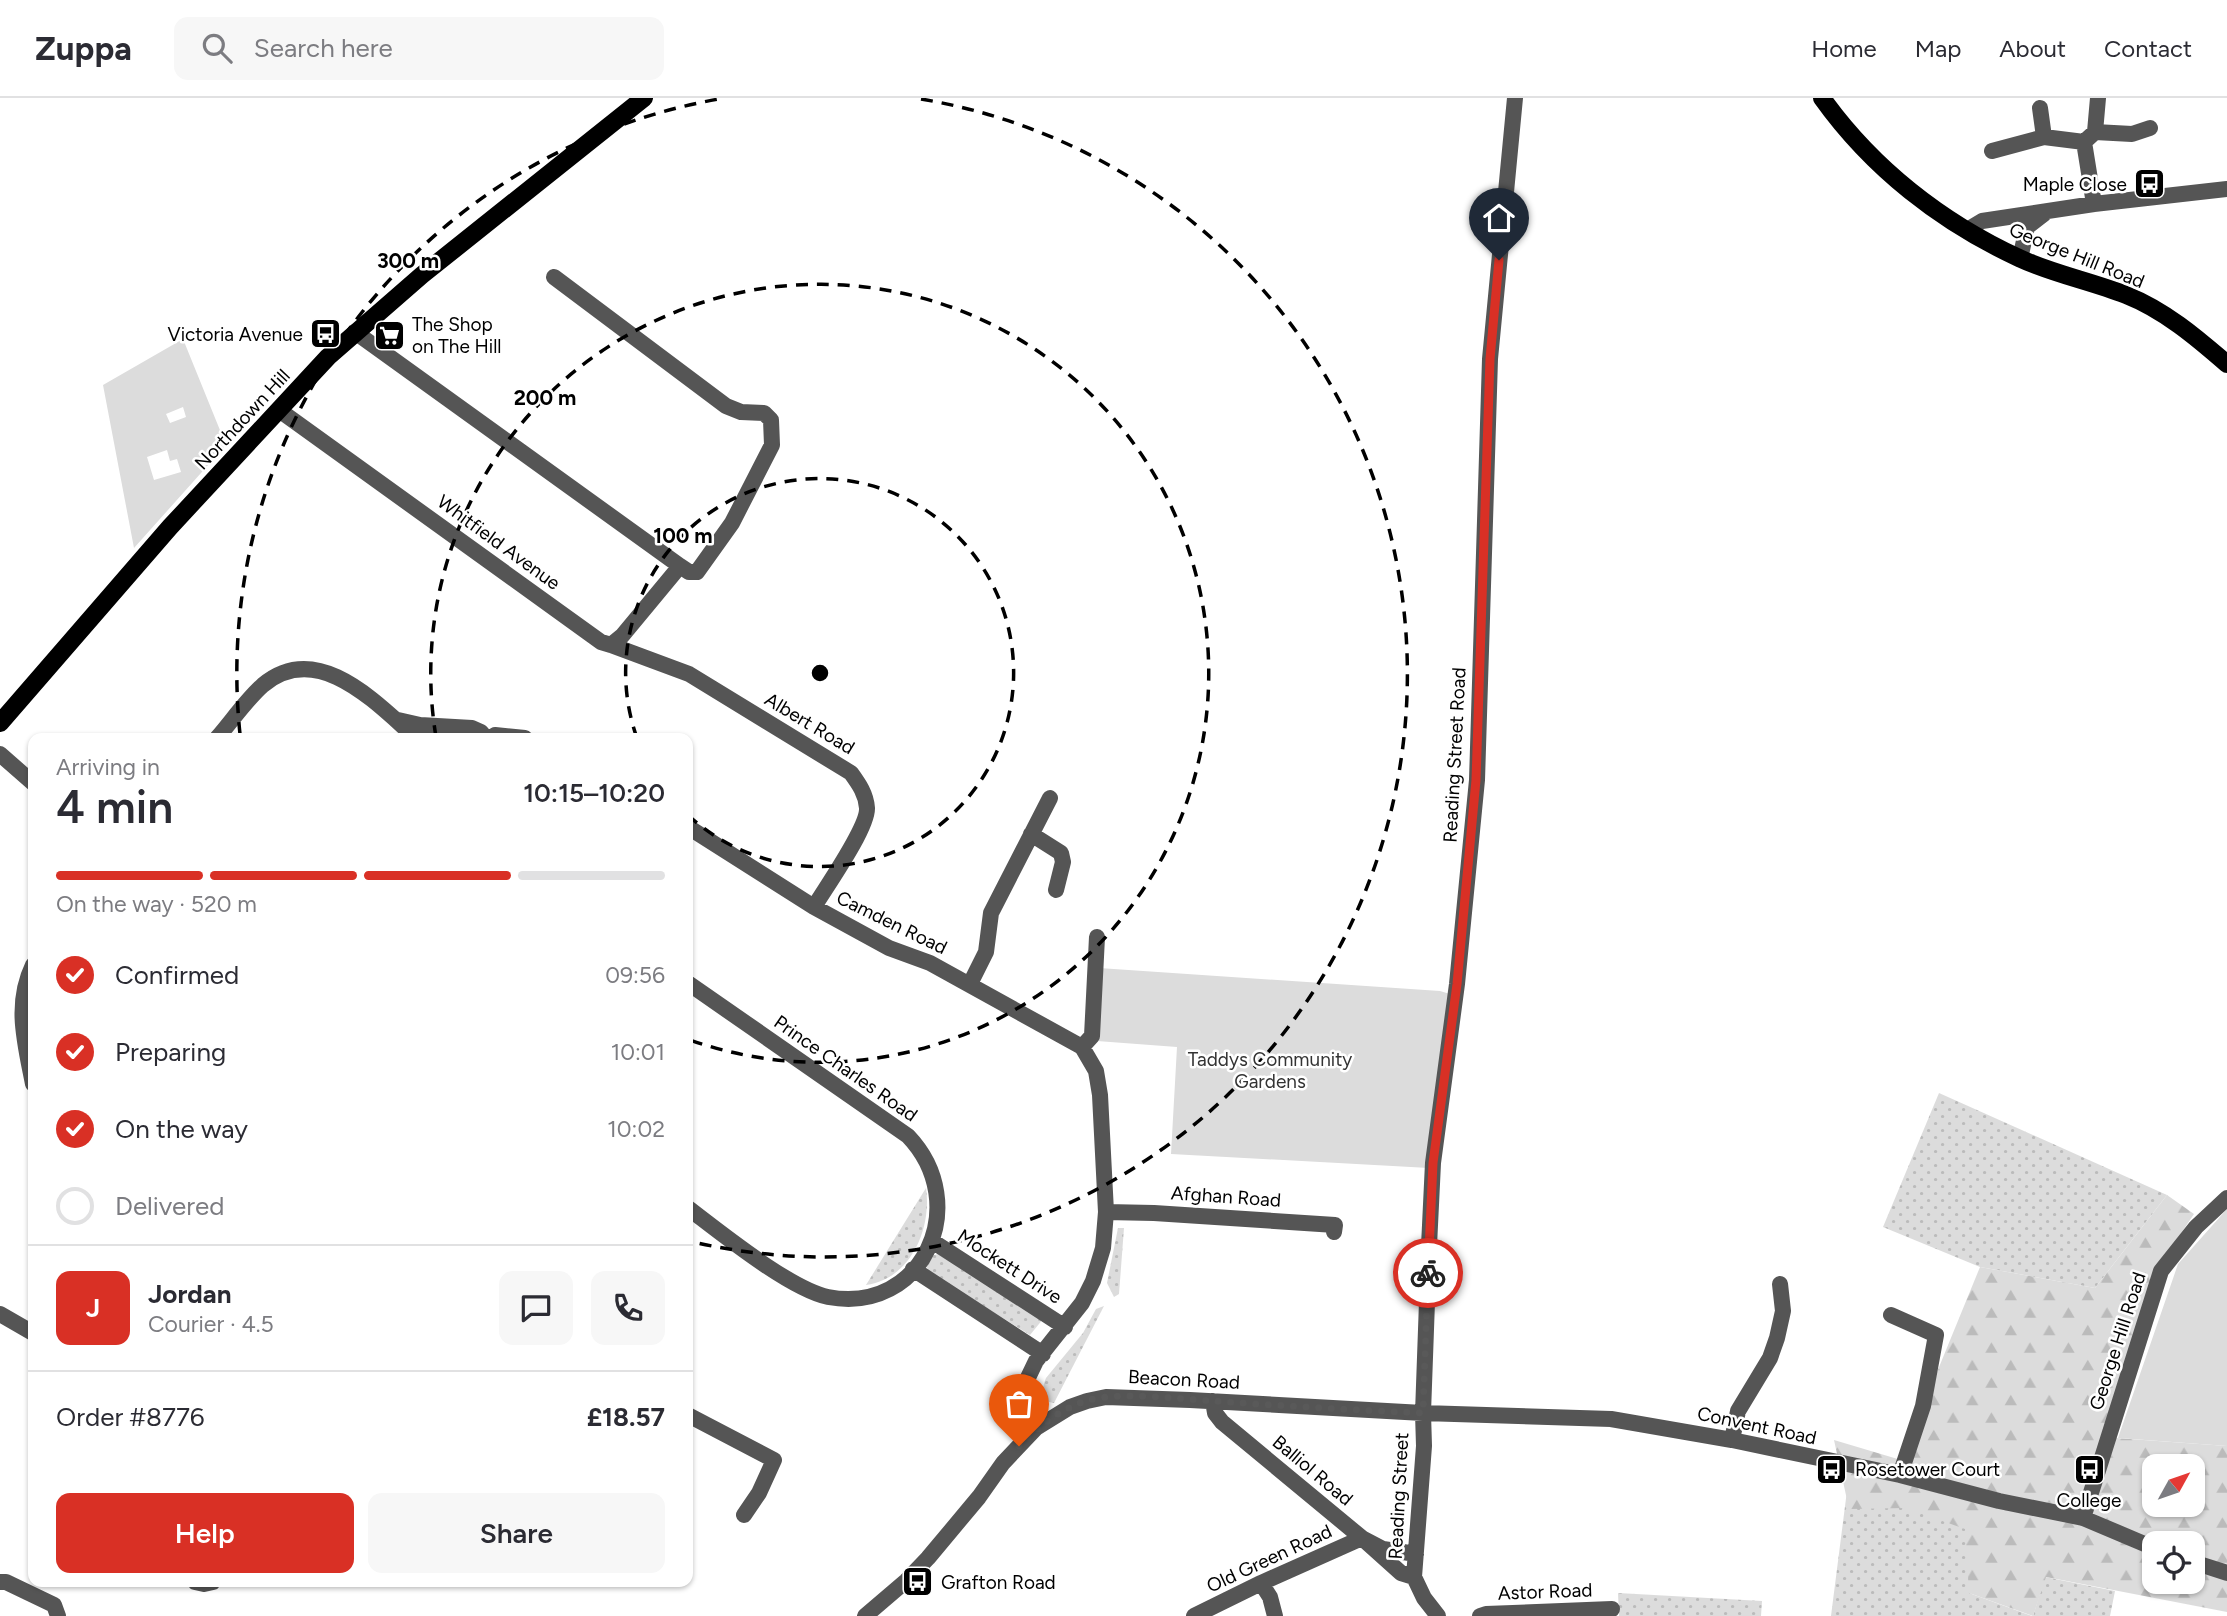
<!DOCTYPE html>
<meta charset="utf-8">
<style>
body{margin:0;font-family:Figtree,sans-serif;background:#f7f7f7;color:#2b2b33;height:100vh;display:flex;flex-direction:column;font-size:26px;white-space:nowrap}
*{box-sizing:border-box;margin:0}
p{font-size:23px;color:#7c7c81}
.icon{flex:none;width:38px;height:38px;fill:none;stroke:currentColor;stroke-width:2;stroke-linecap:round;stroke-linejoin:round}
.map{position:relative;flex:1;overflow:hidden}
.side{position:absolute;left:28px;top:635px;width:665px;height:854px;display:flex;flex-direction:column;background:#fff;border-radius:14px;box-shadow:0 2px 5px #0004}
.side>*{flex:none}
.needle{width:46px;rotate:50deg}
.fabs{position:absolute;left:2142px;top:1356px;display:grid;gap:14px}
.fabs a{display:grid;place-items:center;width:63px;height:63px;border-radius:14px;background:#fff;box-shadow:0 2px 5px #0004;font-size:35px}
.pin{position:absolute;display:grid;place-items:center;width:60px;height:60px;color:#fff;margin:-72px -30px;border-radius:50% 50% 50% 0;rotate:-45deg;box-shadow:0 0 7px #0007}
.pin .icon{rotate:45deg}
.courier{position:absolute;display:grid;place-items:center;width:70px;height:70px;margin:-35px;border:5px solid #d93025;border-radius:50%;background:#fff;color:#222;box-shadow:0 2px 9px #0007}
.summary em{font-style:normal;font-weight:600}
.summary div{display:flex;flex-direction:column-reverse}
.summary{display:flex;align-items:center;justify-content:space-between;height:119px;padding:0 28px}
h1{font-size:46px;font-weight:600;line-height:52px}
.bar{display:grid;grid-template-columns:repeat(4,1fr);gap:10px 7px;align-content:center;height:84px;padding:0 28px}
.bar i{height:9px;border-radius:5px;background:#e1e1e2}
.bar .selected{background:#d93025}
.bar p{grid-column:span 4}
.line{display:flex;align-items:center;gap:18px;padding:0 28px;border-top:2px solid #e1e1e2}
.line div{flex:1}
.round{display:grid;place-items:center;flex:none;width:74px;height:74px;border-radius:14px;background:#f7f7f7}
ol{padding:0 28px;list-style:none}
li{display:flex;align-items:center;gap:21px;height:77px}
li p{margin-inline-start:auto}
li .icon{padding:7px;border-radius:50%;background:#d93025;color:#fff;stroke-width:4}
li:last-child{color:#7c7c81}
li i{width:38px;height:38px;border:4px solid #e1e1e2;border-radius:50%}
.primary-button{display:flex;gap:14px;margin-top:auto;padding:14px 28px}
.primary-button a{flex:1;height:80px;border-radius:14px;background:#d93025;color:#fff;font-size:28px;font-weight:600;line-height:80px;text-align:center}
.primary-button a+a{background:#f7f7f7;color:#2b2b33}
header{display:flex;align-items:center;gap:42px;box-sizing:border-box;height:98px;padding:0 35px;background:#fff;border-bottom:2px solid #e1e1e2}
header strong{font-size:33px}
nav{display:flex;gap:38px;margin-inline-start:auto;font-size:24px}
.search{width:490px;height:63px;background:#f7f7f7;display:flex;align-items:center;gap:18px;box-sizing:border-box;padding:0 24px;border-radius:14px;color:#7c7c81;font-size:26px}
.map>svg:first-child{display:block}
</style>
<header>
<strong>Zuppa</strong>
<div class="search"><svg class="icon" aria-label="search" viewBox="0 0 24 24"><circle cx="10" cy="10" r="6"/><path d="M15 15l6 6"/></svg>Search here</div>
<nav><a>Home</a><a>Map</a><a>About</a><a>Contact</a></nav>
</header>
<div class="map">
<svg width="2227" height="1518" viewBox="0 0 2227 1518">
<defs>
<pattern id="grass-dots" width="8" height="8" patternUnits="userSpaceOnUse" patternTransform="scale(1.75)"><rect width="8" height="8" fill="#dcdcdc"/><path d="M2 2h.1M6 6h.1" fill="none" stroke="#bbb" stroke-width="1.8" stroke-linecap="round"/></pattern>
<pattern id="forest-firs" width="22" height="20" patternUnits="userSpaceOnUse" patternTransform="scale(1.75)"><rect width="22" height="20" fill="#dcdcdc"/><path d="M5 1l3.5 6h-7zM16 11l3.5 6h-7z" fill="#bbb"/></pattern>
</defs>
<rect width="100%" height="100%" fill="#fff"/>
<path fill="url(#grass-dots)" d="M419,634L473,637L478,640H426Z
M1939,995L2167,1097L2095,1190L1980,1169L1883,1129Z
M926,1090C932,1130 911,1181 866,1187Z
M1118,1130H1124L1119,1196L1114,1199L1107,1185Z
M938,1156L1043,1221L1030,1237L929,1174L926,1167L931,1158Z
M1104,1208L1054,1305L1049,1304C1042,1295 1042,1290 1046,1280L1083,1235L1096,1211Z
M1849,1377L1985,1405L1969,1495L2032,1518H1831Z
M2045,1479L2115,1493L2110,1518H2033Z
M1618,1495L1762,1503L1761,1518H1619Z"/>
<path fill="url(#forest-firs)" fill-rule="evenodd" d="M2167,1097L2194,1116L2154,1175L2102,1339L2227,1348V1514L2046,1479L2033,1518L1969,1495L1965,1431L1906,1410L1849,1411L1834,1342L1901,1362L1980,1169L2095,1190ZM2154,1368H2193V1407H2154ZM2154,1446H2193V1484H2154Z"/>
<path fill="#dcdcdc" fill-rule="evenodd" d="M183,241L226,347L134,450L103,287ZM183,309L186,319L170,325L166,316ZM167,352L170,363L177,361L181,374L154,382L147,359Z
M1099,870L1440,893L1450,896L1429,1070L1171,1056L1177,949L1097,943Z
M2227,1111V1348L2118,1340L2178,1166Z"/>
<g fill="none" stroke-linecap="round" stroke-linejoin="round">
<path stroke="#555" stroke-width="16" d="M2040,10L2044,39
M2095,34L2132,36L2150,30
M1992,53L2044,39L2084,44
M2094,106L2084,44L2095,34L2098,0
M1967,132L1982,123L2094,106L2227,91
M2020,161L2027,129L2044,116
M355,234L680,468L689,474H697L732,425L772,347L771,322L764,315L741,314L726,308L554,179
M279,312L601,544L611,547L622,538L680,468
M611,547L689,576L851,675C859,686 866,696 867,710C868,730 826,789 814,809
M398,622L420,627L472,630L481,634L486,640
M217,640C232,623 246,602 263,587C318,541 377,606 416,640
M490,640L495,637L525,640
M0,656L33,685
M688,729L814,809L889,850L930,865L1082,949L1096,973L1100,997L1106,1114L1103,1150L1093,1183L1082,1205L1036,1263L1024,1288L1028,1316L1036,1330
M1031,736L1061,755L1063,764L1056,792
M33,867C14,906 25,945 33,986
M688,885L908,1038C973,1106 923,1217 828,1199C790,1191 721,1135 688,1110
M970,886L986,854L991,815L1050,700
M1082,949L1092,938L1097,839
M1106,1114L1154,1115L1335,1127L1334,1134
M932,1143L1065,1229
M913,1171L1043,1256
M0,1216L33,1235
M1891,1217L1936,1237L1923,1308L1900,1377
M1213,1303L1215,1315L1222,1324L1362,1440L1401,1475L1414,1479
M688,1317L774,1362L759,1395L744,1417
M1732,1342L1738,1313L1770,1260L1777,1240L1783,1213L1780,1186
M2083,1420L2161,1173L2196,1129L2227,1100
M2193,1464L2227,1475
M0,1484H6L54,1507L58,1518
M195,1484L204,1486L213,1484
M1261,1485L1270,1499L1275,1518
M865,1518L906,1483L928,1460L979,1399L1003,1365L1036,1330L1070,1309L1087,1303L1106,1299L1190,1302L1423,1315L1611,1321L1732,1342L1900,1377L1999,1403L2083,1420L2154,1450
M1194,1518L1261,1485L1362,1440L1383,1451L1416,1456
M1438,1518L1424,1500L1414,1479L1424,1348L1423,1315L1429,1148L1433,1065L1457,886L1477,682L1490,261L1515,0
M1480,1518L1486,1516L1612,1511"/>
<path stroke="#000" stroke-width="18" d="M1822,0C1872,70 1941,124 2019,160C2053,176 2091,183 2126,197C2164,212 2196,239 2227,266
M0,625L170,429L328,259L422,177L644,0"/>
</g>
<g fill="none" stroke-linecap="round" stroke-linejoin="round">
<path stroke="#595959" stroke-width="7" stroke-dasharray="0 12.6" d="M1019,1348C1038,1329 1059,1312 1085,1303C1118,1293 1178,1301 1214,1303C1283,1308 1353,1312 1423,1315L1428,1175"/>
<path stroke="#d93025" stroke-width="9" d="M1428,1175L1433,1065L1457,886L1476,682L1490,261L1499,162"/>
</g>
<g fill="none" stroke="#000" stroke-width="3.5" stroke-dasharray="12 9">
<path d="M637 640A194 194 0 1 1 689 718"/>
<path d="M436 639A389 389 0 1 1 690 942"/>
<path d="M240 636A583 583 0 0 1 719 1M921 1A583 583 0 1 1 689 1143"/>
</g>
<defs>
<symbol id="bus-square" viewBox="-11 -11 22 22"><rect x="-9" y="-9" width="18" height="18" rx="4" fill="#000" stroke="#fff"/><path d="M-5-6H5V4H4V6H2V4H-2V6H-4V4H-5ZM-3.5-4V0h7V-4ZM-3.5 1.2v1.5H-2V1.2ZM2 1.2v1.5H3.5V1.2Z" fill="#fff"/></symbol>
<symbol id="supermarket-square" viewBox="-11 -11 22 22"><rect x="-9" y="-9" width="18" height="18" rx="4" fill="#000" stroke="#fff"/><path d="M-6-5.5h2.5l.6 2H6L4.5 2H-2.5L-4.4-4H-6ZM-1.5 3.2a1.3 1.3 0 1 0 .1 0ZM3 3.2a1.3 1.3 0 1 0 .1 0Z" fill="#fff"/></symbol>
</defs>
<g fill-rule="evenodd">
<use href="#bus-square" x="2132" y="68" width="35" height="35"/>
<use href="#bus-square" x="308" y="218" width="35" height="35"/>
<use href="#supermarket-square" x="372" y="220" width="35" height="35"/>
<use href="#bus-square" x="1814" y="1354" width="35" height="35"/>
<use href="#bus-square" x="2072" y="1354" width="35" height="35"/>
<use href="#bus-square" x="900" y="1466" width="35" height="35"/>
</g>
<g text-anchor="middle" stroke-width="5" stroke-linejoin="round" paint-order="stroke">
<g font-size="19" fill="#000" stroke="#fff" text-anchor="start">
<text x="2127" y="93" text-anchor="end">Maple Close</text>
<text x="412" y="233">The Shop<tspan x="412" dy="22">on The Hill</tspan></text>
<text x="303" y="243" text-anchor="end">Victoria Avenue</text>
<text x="1855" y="1378">Rosetower Court</text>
<text x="2089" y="1409" text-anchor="middle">College</text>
<text x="941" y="1491">Grafton Road</text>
</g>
<g font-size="19" fill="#000" stroke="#fff">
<text transform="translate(2077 157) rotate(22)" y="7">George Hill Road</text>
<text transform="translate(242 321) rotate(-47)" y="7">Northdown Hill</text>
<text transform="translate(499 444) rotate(36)" y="7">Whitfield Avenue</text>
<text transform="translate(810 625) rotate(31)" y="7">Albert Road</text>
<text transform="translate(1454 657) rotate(-87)" y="7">Reading Street Road</text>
<text transform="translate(892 824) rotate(26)" y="7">Camden Road</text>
<text transform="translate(846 970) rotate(35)" y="7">Prince Charles Road</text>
<text transform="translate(1226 1098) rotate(4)" y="7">Afghan Road</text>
<text transform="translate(1010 1168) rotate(33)" y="7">Mockett Drive</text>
<text transform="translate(2117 1243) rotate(-72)" y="7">George Hill Road</text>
<text transform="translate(1184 1281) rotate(3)" y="7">Beacon Road</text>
<text transform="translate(1757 1327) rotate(12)" y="7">Convent Road</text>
<text transform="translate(1313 1372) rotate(40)" y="7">Balliol Road</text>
<text transform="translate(1398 1398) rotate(-87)" y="7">Reading Street</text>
<text transform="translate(1269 1460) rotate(-25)" y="7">Old Green Road</text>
<text transform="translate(1545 1493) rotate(-2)" y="7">Astor Road</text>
</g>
<g font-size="19" fill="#333" stroke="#fff">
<text x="1270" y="968">Taddys Community<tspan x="1270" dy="22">Gardens</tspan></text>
</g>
</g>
<circle cx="820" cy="575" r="10" fill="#000" stroke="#fff" stroke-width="3.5"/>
<g font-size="21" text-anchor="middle" font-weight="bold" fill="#000" stroke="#fff" stroke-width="5" stroke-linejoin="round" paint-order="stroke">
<text x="408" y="170">300 m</text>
<text x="545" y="307">200 m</text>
<text x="683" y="445">100 m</text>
</g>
</svg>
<div class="fabs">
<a><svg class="needle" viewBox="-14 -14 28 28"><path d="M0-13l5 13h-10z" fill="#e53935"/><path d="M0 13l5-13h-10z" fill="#7c7c81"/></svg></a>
<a><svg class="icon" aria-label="locate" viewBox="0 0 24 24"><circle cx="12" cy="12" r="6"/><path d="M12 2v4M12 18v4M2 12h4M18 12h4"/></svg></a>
</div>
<div class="pin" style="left:1019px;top:1348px;background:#ea580c"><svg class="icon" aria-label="bag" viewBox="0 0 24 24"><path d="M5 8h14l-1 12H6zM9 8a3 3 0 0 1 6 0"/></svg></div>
<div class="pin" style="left:1499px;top:162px;background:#1f2937"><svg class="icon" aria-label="home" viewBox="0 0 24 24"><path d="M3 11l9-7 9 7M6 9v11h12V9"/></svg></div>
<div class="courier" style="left:1428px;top:1175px"><svg class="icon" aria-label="bike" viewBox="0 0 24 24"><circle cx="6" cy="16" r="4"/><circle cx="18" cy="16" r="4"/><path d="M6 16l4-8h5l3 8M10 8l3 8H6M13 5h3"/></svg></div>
<section class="side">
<div class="summary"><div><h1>4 min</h1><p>Arriving in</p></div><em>10:15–10:20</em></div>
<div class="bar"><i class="selected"></i><i class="selected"></i><i class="selected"></i><i></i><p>On the way · 520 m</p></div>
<ol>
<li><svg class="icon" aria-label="check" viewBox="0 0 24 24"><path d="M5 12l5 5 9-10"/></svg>Confirmed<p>09:56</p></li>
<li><svg class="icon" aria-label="check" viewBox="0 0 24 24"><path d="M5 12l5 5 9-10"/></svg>Preparing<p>10:01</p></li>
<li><svg class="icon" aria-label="check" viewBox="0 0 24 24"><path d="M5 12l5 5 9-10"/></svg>On the way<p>10:02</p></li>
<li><i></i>Delivered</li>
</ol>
<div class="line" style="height:126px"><b class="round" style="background:#d93025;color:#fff">J</b><div><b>Jordan</b><p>Courier · 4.5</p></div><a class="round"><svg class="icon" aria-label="chat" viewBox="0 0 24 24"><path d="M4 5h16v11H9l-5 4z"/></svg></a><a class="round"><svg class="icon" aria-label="phone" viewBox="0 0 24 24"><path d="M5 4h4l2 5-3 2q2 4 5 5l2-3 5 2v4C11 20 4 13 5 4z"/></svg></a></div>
<div class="line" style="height:91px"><div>Order #8776</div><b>£18.57</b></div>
<div class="primary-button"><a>Help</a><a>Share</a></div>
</section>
</div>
